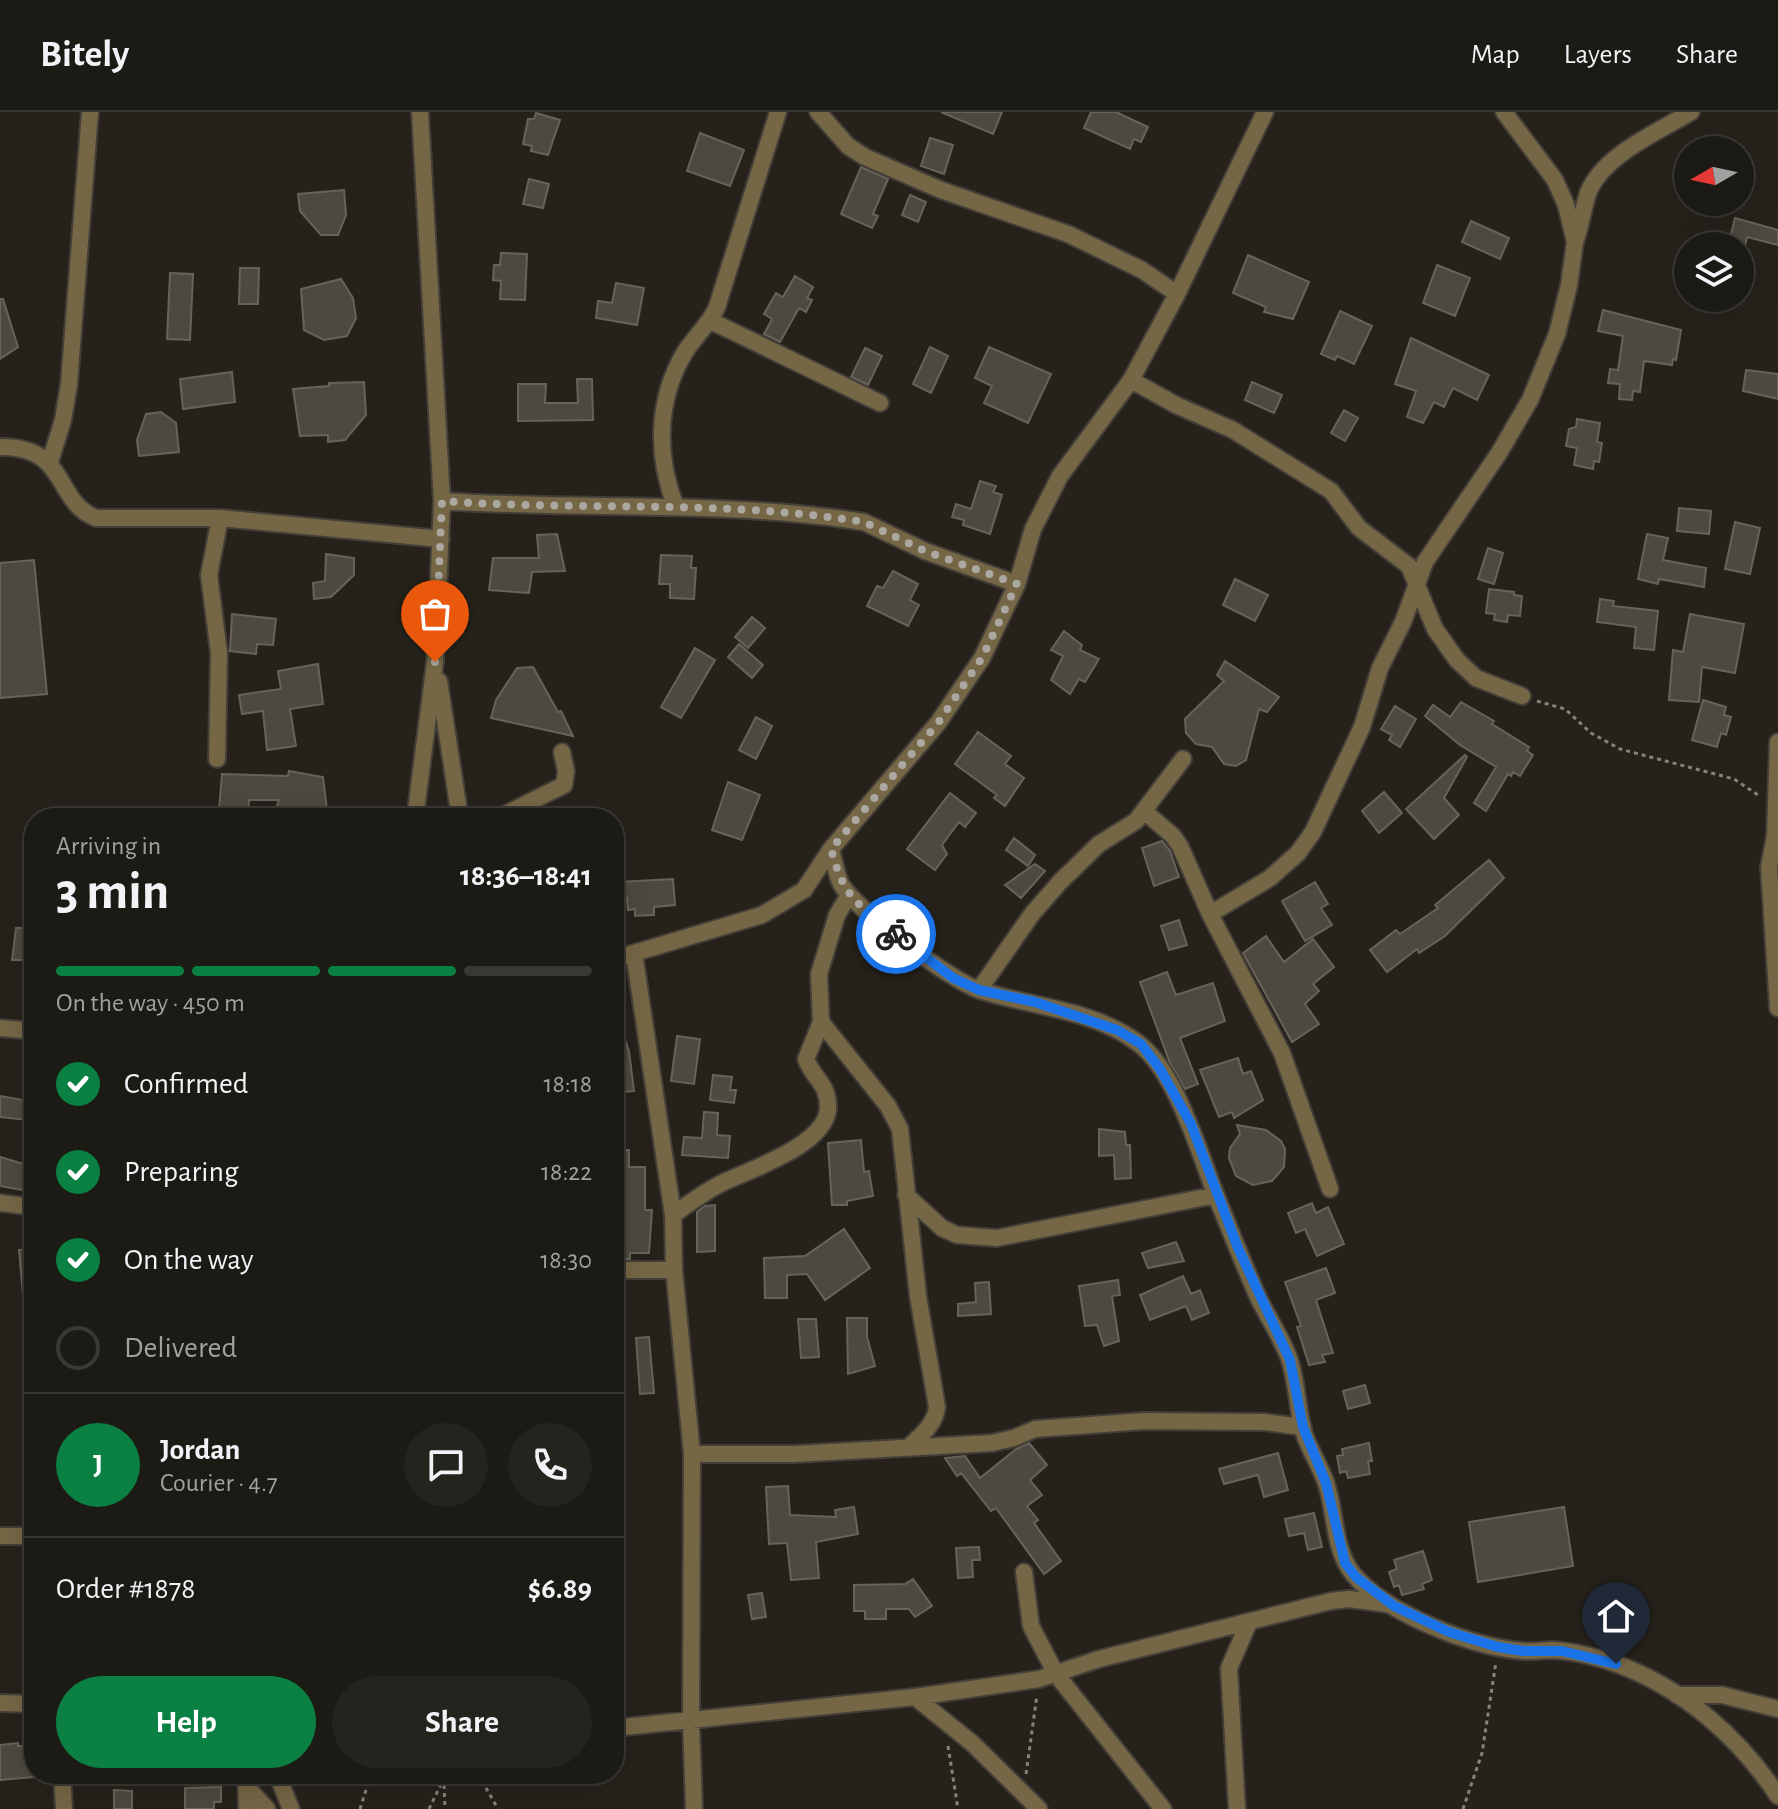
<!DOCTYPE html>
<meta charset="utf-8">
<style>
body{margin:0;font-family:"Alegreya Sans",sans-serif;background:#25231d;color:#f1f3f6;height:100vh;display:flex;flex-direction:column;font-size:30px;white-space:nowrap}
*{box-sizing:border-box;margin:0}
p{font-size:26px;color:#a0a1a0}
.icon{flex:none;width:44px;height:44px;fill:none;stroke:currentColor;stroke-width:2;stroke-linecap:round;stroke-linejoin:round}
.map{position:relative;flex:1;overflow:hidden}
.side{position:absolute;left:24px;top:696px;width:600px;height:976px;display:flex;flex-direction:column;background:#1c1a14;border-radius:32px;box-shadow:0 8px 32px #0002,0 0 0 2px #3a3834}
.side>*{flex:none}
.needle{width:52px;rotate:261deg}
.buttons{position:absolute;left:1674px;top:24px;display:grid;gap:16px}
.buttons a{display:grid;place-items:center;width:80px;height:80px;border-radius:50%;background:#1c1a14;box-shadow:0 8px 32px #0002,0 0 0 2px #3a3834;font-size:40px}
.pin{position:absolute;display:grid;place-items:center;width:68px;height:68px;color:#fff;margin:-82px -34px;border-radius:50% 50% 50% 0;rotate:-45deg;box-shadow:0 0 8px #0007}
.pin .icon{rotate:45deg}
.courier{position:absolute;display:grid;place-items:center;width:80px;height:80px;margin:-40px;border:6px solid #1a73e8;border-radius:50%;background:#fff;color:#222;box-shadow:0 2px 10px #0007}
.overview em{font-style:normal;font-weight:700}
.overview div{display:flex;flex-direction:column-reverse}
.overview{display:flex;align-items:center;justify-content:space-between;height:136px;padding:0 32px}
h1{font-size:52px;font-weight:700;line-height:60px}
.bar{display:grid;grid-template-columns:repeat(4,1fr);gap:12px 8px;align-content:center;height:96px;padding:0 32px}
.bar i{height:10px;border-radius:6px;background:#3a3834}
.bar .on{background:#0b8043}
.bar p{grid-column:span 4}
.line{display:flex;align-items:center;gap:20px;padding:0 32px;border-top:2px solid #3a3834}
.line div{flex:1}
.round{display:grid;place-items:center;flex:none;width:84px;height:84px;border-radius:42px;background:#25231d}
ol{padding:0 32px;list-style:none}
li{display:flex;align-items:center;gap:24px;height:88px}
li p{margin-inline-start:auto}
li .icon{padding:8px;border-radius:50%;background:#0b8043;color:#fff;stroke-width:4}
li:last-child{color:#a0a1a0}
li i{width:44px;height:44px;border:4px solid #3a3834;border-radius:50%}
.primary-button{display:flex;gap:16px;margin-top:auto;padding:16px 32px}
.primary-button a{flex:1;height:92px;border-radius:48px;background:#0b8043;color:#fff;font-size:32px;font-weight:700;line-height:92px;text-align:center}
.primary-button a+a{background:#25231d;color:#f1f3f6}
header{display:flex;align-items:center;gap:48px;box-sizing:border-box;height:112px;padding:0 40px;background:#1c1a14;border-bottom:2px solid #3a3834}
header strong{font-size:38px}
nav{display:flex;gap:44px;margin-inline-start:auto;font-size:28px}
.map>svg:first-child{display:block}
</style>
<header>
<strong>Bitely</strong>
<nav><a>Map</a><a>Layers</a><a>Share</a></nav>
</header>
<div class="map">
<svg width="1778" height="1697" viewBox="0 0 1778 1697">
<rect width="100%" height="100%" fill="#26221b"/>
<path fill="#4d4940" stroke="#68635a" stroke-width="2" d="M941,0H1002L993,22Z
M1091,0H1116L1148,15L1141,30L1134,27L1130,37L1084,16Z
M536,1L560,8L548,43L531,39L532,34L523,32L528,7H534Z
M700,21L744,38L730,74L687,59Z
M930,26L953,33L944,62L921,54Z
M861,55L888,67L873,102L878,104L872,116L841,102Z
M529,67L549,72L543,96L523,92Z
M344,78L346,103L338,123H321L300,99L298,82Z
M910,83L926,90L918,110L902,103Z
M1735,106L1778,118V133L1747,125L1745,134H1728Z
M1471,109L1509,126L1500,147L1462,130Z
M501,141L527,142L525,188L500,187L501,169L493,168L494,153H500Z
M1248,143L1309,170L1293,207L1264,200L1266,195L1233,181Z
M1437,153L1470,166L1455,204L1423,191Z
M240,156H259L258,192H239Z
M170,161L193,162L190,228L167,227Z
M795,164L813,175L807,186L812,188L806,200L799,196L780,230L764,222L772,207L764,202L776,181L783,185Z
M341,167L353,186L356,206L347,224L324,228L304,218L301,177Z
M616,171L644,176L637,213L596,206L598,189L612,191Z
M0,187H3L18,235L0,247Z
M1603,198L1681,218L1676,248L1673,247L1672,253L1644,249L1640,280L1633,279L1632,288L1619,287L1620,272L1608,271L1610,257L1618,258L1623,224L1598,219Z
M1340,199L1372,214L1354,252L1337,244L1335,248L1321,242Z
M1411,226L1489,263L1477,288L1453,276L1444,295L1434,290L1423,311L1407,305L1416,279L1395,272Z
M930,235L948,244L931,281L913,272Z
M989,235L1051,262L1028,311L984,291L992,274L975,266Z
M865,236L882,244L868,273L851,265Z
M1746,258L1778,262V287L1743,279Z
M232,260L235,290L183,297L180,267Z
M577,267H592L593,308L518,309V272H546L545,291H578Z
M364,270L366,303L345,328L328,330V323L300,324L293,277L329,274V271Z
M1252,270L1282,283L1274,301L1245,288Z
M1344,298L1358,306L1345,329L1331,321Z
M161,300L176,311L179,340L139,344L137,328L146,302Z
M1577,307L1600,311L1597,330L1602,331L1599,350L1594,349L1593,357L1574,353L1577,336L1566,334L1569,317L1576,315Z
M980,369L996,374L993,380L1002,383L990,422L963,413L964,408L952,405L956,392L971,397Z
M1679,396L1711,399L1709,422L1677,419Z
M1735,410L1760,416L1750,462L1725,457Z
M557,422L565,459L532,460L529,481L489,478L493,446H539L537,423Z
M1647,422L1668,426L1663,448L1706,456L1704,475L1659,467L1658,472L1638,467Z
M1488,436L1503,441L1494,472L1478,467Z
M326,442L354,446V463L331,485L314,487L313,471L325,469Z
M661,443L692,444L691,456H696L694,487L670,486V472H659Z
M34,448L47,582L0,586V451Z
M893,459L918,472L910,488L919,493L908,514L867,494L877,474L883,476Z
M1235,467L1268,483L1255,509L1223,493Z
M1489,477L1514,480V483L1522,484L1520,504L1508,503L1507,510L1494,508L1495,502L1486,501Z
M1600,487L1614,489L1613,494L1658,499L1654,538L1634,536L1636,515L1597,510Z
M232,502L276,507L273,533L257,532L256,542L230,539Z
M1690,502L1744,512L1735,561L1702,555L1699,590L1669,588L1673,538L1683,540Z
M752,505L765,516L748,536L735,525Z
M1064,519L1082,533L1080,538L1099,547L1085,570L1079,567L1070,582L1051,568L1063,544L1051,538Z
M739,532L763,553L752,566L728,545Z
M695,536L715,548L681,606L661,595Z
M1225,549L1279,585L1267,600L1259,597L1246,648L1236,654L1224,652L1212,635L1196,632L1186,621L1185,607L1224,569L1217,563Z
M318,552L323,592L290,597L296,634L267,638L263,599L242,602L239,583L281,577L278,559Z
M533,555L558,600L561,599L573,624L491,606L496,588L517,556Z
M1703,588L1726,595L1724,603L1731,605L1726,623L1721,621L1717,635L1692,628Z
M1461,590L1494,609L1492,612L1529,635L1527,639L1533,643L1520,664L1513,660L1511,664L1508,662L1486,699L1474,691L1496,655L1460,633L1425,604L1433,593L1450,605Z
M1395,594L1416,607L1400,635L1389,628L1392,623L1381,617Z
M756,605L772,614L756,647L739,638Z
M978,620L1011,644L1005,652L1024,666L1005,694L994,686L997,683L955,652Z
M1465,643L1467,645L1444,686L1459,703L1434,727L1406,697Z
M289,659L323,665L328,706H273L279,688H249L248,700L219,698L222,662L288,664Z
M728,670L760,683L742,728L712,718Z
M1384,680L1402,701L1379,721L1362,699Z
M950,681L976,701L965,715L959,710L942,733L947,742L935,758L907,737Z
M1014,726L1035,743L1028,754L1006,738Z
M1162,729L1170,739L1179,765L1154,774L1142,736Z
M1489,748L1504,766L1445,824L1419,841L1417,837L1387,860L1370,838L1396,818L1400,822L1438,796L1435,793Z
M1035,752L1045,759L1021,786L1005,773Z
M673,767L675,793L654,795V803L635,804V797L628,798L627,786L620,787L619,770Z
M1315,770L1328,792L1321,796L1332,813L1305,829L1282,789Z
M1179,808L1187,833L1169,838L1161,814Z
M16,816H34V848H12Z
M1266,824L1284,850L1313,827L1334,855L1313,872L1319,879L1305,892L1319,912L1292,930L1243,841Z
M1167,860L1176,883L1213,871L1225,909L1180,926L1198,972L1185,977L1170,951L1140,870Z
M614,908H618L629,939L634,979L614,981Z
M677,924L700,927L694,972L671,969Z
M1238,946L1243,962L1251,959L1263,988L1234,1006L1232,1000L1219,1005L1200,958Z
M713,963L732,965L730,978H736L734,991L710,988Z
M0,984L29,989L27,1008L0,1005Z
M704,1000L718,1001L717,1023L730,1024L728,1046L682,1043L684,1025L702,1026Z
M1237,1013L1266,1018L1281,1029L1285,1037L1284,1055L1272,1069L1253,1073L1236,1064L1229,1046L1230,1036L1240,1022Z
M1099,1017L1125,1020L1126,1033H1130L1131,1066L1115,1067L1114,1043L1099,1044Z
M861,1028L864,1060L869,1059L873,1084L847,1089V1093H832L828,1031Z
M614,1038H629V1055H645V1098H652L649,1141H630V1147H614Z
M0,1045L27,1053L22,1078L0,1074Z
M1312,1091L1316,1101L1328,1095L1344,1132L1317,1144L1305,1117L1296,1121L1288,1101Z
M715,1093V1139L697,1140V1100L705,1094Z
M844,1117L870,1156L825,1188L807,1162L787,1163V1186H765L764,1146L805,1144Z
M1176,1130L1184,1149L1148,1156L1142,1141Z
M34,1137V1194L24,1195L19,1138Z
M1326,1156L1335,1181L1316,1188L1333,1241L1322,1243L1325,1250L1309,1253L1297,1215L1301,1214L1285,1170Z
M1183,1164L1191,1182L1200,1178L1209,1201L1192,1208L1186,1194L1150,1208L1140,1183Z
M1118,1168L1120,1183L1112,1184L1119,1229L1104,1234L1097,1213L1085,1214L1079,1174Z
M989,1170L991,1202L958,1204V1192L976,1190L975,1171Z
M847,1206H867V1225L875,1254L848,1262Z
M798,1207H816L819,1245L801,1246Z
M649,1225L654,1281L640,1282L636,1226Z
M1365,1273L1370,1291L1348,1297L1343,1279Z
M1029,1331L1047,1353L1030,1368L1042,1383L1027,1394L1038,1408L1034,1411L1061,1449L1044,1462L996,1396L991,1399L961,1361L957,1364L945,1346L965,1344L980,1366L1016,1337Z
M1369,1331L1372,1349H1368L1370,1362L1348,1366L1346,1359L1340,1361L1337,1344L1343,1343L1342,1337Z
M1278,1341L1288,1378L1264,1385L1258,1363L1224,1372L1219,1357Z
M788,1374L790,1403L836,1405L835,1398L854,1395L858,1422L816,1430L819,1466L791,1468L787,1431L769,1432L766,1375Z
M1564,1395L1573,1454L1478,1470L1469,1410Z
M1314,1401L1322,1435L1308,1438L1304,1421L1289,1424L1285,1407Z
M979,1435L980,1448H972L973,1465L958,1466L956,1436Z
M1423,1439L1432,1468L1422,1472L1424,1477L1402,1483L1399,1473L1394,1475L1389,1460L1397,1457L1394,1448Z
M913,1467L932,1494L915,1505L909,1497H886V1507H865V1499H854V1473L905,1472Z
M762,1481L766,1505L752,1507L748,1483Z
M18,1631V1634H34V1665L0,1668V1633Z
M221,1675V1690H214V1697H185V1676Z
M114,1678L132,1679V1697H114Z"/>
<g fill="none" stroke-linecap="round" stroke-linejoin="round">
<defs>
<path id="minor" d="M818,0L848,34L865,45L941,78L1068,122L1142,158L1177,182
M1575,130C1581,114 1583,97 1588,81C1603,43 1658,20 1691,0
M711,209L880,291
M1131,268L1176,293L1233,318L1331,379L1359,416L1409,454L1435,517L1457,548L1476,566L1522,584
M0,335C69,334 54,390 96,406H220L441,427
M50,350L63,308L69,272L90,0
M442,389C575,398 710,389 843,407L864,410L925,439L1017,472
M676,395C656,345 656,288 685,240C695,224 709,213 717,195L778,0
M439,569L460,706
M1778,630L1775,724L1769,755L1778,896
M217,647L219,541L209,463L220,406
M1144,699L1173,724L1180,734L1210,802L1282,941L1330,1077
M415,706L435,550L442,389L420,0
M498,706L564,673L566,659L562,640
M831,737C834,748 836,762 841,772C856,798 950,868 979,878C1031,895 1093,897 1138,931C1176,959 1200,1043 1217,1086C1231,1120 1244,1154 1259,1187C1269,1207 1281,1225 1289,1246C1297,1269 1297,1294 1303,1318C1308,1336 1320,1353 1326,1371C1336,1400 1333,1437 1353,1462C1387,1502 1471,1535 1523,1539C1533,1540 1543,1538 1552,1538C1572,1539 1598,1545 1617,1552C1684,1577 1739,1625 1778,1684
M1210,802L1270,766L1298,741L1313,720L1362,615L1380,556L1403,510L1425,450L1499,341L1530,288L1557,222L1569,173L1575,130L1566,93L1555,68L1504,0
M634,841L673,1103L674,1158L692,1342L691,1610L694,1697
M614,847L762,803L804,778L831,737L938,611L982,546L1017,472L1033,417L1060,364L1131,268L1177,182L1265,0
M979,878L1032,802L1060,770L1099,732L1136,709L1183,647
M821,910L888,994L900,1017L918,1184L937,1295C935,1313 921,1323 909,1335
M0,916L34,919
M906,1083L942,1116L957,1123L997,1126L1216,1083
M0,1091L34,1095
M673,1103C688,1092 703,1081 720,1072C748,1058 825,1034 828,997C829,971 813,967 806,947L821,910L819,862L837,803L849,783
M614,1158H674
M692,1342H794L992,1331L1014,1326L1035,1317L1145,1309L1264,1310L1303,1315
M0,1424H34
M1024,1460L1031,1514L1056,1562L1163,1697
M1677,1583H1722L1778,1597
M915,1585L972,1631L1039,1697
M0,1591L34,1592
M614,1616L915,1585L1039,1567L1099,1547L1331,1489L1349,1487L1387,1492
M62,1662L64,1697
M246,1662L247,1697
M277,1662L291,1697
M246,1674L267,1697
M1237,1697L1229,1556L1249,1510"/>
</defs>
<use href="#minor" stroke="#433f38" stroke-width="20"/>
<path stroke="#86837d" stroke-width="3" stroke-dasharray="4 4" stroke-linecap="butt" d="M1537,589L1565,597L1591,621L1620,637L1734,667L1761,685
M948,1634L958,1697
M478,1662L498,1697
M1026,1662L1037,1583
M444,1673L445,1697
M360,1697L371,1662
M429,1697L446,1662
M1463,1697L1482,1641L1496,1550"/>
<use href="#minor" stroke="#756645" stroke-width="16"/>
</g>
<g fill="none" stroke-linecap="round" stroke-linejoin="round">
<path stroke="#aba8a2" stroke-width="8" stroke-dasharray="0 14.4" d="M435,550L442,389C575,399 710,388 843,407L864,410L925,439L1017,472L982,546L938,611L831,737C845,788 856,790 896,822"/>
<path stroke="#1a73e8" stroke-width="10" d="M896,822L953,866L979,878L1035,890L1117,918L1141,932L1160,957L1191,1012L1238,1136L1290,1248L1303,1315L1326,1371L1345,1451L1356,1465L1394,1494L1449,1520L1498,1535L1523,1539H1562L1616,1552"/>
</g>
</svg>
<div class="buttons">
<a><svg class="needle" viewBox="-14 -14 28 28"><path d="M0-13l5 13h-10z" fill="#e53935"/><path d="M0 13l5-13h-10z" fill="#a0a1a0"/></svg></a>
<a><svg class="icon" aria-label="layers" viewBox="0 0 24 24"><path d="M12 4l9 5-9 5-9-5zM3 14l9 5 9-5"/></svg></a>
</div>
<div class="pin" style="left:435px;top:550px;background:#ea580c"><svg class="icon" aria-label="bag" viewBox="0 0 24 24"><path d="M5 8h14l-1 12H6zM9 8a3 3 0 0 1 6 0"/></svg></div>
<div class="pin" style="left:1616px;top:1552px;background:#1f2937"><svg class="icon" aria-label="home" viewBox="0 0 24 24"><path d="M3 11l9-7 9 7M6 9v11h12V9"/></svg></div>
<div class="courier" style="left:896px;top:822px"><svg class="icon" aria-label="bike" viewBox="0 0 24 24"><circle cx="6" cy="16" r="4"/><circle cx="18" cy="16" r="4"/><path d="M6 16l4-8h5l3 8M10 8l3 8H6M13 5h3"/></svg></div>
<section class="side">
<div class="overview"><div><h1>3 min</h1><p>Arriving in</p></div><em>18:36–18:41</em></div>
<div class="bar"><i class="on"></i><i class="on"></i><i class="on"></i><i></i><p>On the way · 450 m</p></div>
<ol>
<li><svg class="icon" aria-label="check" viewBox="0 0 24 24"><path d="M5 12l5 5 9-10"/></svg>Confirmed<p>18:18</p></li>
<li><svg class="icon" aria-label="check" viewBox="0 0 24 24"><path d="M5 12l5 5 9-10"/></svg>Preparing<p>18:22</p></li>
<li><svg class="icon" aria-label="check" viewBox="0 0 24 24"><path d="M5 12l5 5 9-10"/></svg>On the way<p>18:30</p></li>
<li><i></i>Delivered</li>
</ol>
<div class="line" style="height:144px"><b class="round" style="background:#0b8043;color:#fff">J</b><div><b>Jordan</b><p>Courier · 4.7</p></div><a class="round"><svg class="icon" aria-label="chat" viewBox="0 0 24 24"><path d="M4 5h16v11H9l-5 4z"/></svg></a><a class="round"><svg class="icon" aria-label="phone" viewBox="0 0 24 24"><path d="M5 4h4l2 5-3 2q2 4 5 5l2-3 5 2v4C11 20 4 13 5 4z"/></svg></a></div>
<div class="line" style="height:104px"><div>Order #1878</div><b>$6.89</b></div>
<div class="primary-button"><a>Help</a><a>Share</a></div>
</section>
</div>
